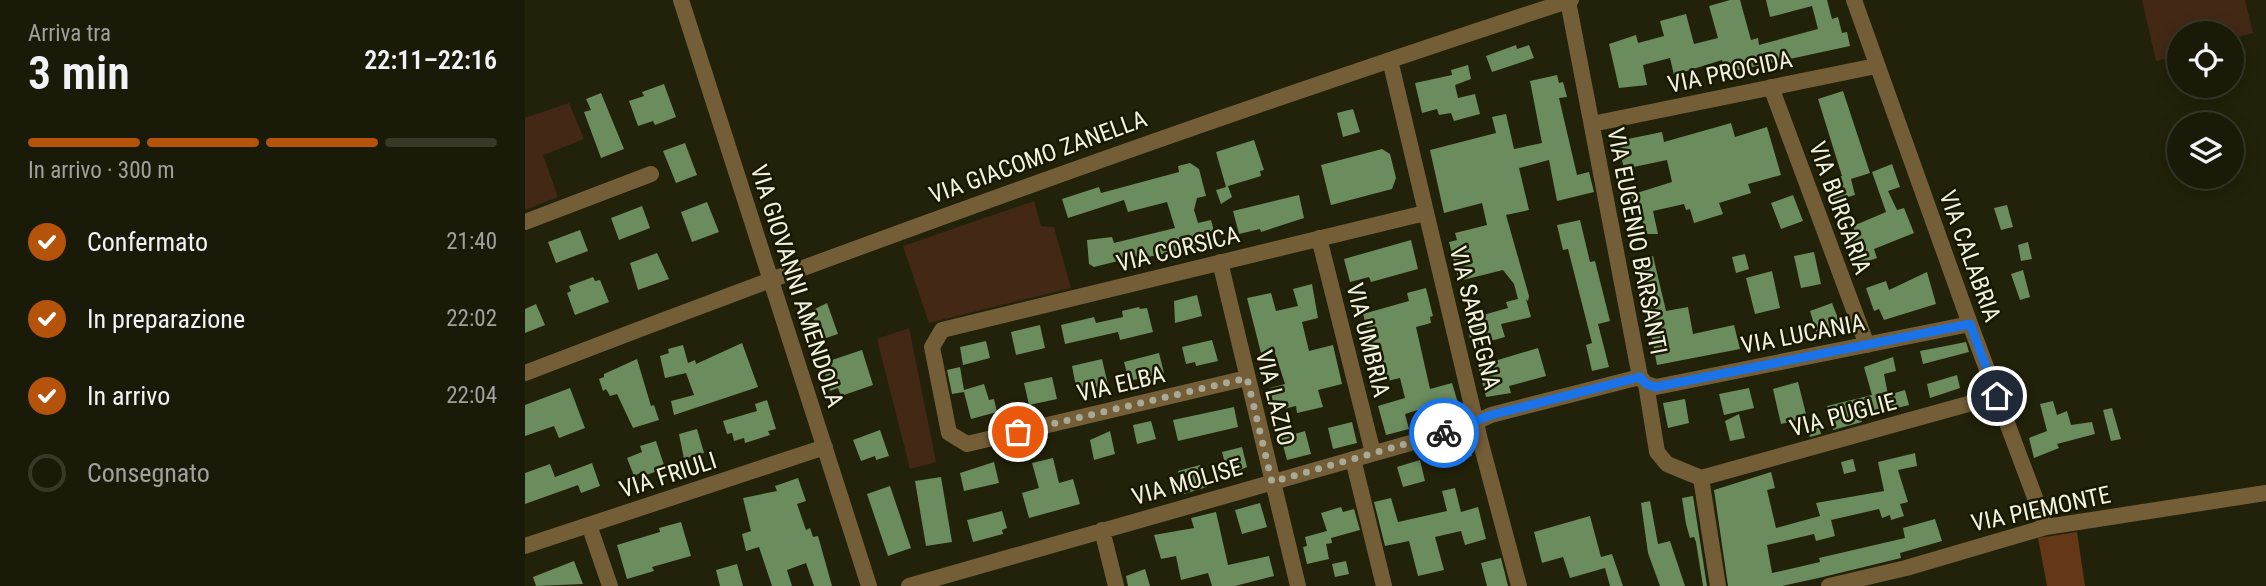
<!DOCTYPE html>
<html lang="it">
<meta charset="utf-8">
<style>
body{margin:0;font-family:"Roboto Condensed",sans-serif;background:#272716;color:#f1f3f6;height:100vh;display:flex;flex-direction:column;font-size:26px;white-space:nowrap}
*{box-sizing:border-box;margin:0}
p{font-size:23px;color:#9fa19c}
.icon{flex:none;width:38px;height:38px;fill:none;stroke:currentColor;stroke-width:2;stroke-linecap:round;stroke-linejoin:round}
.map{position:relative;flex:1;overflow:hidden}
.details{display:flex;flex-direction:column;background:#1a1a08;width:525px}
.details>*{flex:none}
.buttons{position:absolute;left:1642px;top:21px;display:grid;gap:14px}
.buttons a{display:grid;place-items:center;width:77px;height:77px;border-radius:50%;background:#1a1a08;box-shadow:0 4px 18px #0003,0 0 0 2px #383829;font-size:35px}
.pin{position:absolute;display:grid;place-items:center;width:60px;height:60px;color:#fff;margin:-30px;border:4px solid #fff;border-radius:50%;box-shadow:0 2px 7px #0007}
.courier{position:absolute;display:grid;place-items:center;width:70px;height:70px;margin:-35px;border:5px solid #1a73e8;border-radius:50%;background:#fff;color:#222;box-shadow:0 2px 9px #0007}
.head em{font-style:normal;font-weight:600}
.head div{display:flex;flex-direction:column-reverse}
.head{display:flex;align-items:center;justify-content:space-between;height:119px;padding:0 28px}
h1{font-size:46px;font-weight:600;line-height:52px}
.bar{display:grid;grid-template-columns:repeat(4,1fr);gap:10px 7px;align-content:center;height:84px;padding:0 28px}
.bar i{height:9px;border-radius:5px;background:#383829}
.bar .active{background:#b45309}
.bar p{grid-column:span 4}
ol{padding:0 28px;list-style:none}
li{display:flex;align-items:center;gap:21px;height:77px}
li p{margin-inline-start:auto}
li .icon{padding:7px;border-radius:50%;background:#b45309;color:#fff;stroke-width:4}
li:last-child{color:#9fa19c}
li i{width:38px;height:38px;border:4px solid #383829;border-radius:50%}
main{display:flex;flex:1;min-height:0}
.map>svg:first-child{display:block}
</style>
<main>
<section class="details">
<div class="head"><div><h1>3 min</h1><p>Arriva tra</p></div><em>22:11–22:16</em></div>
<div class="bar"><i class="active"></i><i class="active"></i><i class="active"></i><i></i><p>In arrivo · 300 m</p></div>
<ol>
<li><svg class="icon" aria-label="check" viewBox="0 0 24 24"><path d="M5 12l5 5 9-10"/></svg>Confermato<p>21:40</p></li>
<li><svg class="icon" aria-label="check" viewBox="0 0 24 24"><path d="M5 12l5 5 9-10"/></svg>In preparazione<p>22:02</p></li>
<li><svg class="icon" aria-label="check" viewBox="0 0 24 24"><path d="M5 12l5 5 9-10"/></svg>In arrivo<p>22:04</p></li>
<li><i></i>Consegnato</li>
</ol>
</section>
<div class="map">
<svg width="1741" height="586" viewBox="0 0 1741 586">
<rect width="100%" height="100%" fill="#22220a"/>
<path fill="#432816" d="M1617,0H1720L1728,33L1706,39V33H1654V55L1631,61Z
M44,103L59,139L18,155L33,197L0,210V118Z
M509,201L516,226L529,227L546,288L404,323L378,246Z
M384,328L411,462L385,469L352,339Z"/>
<path fill="#643716" d="M1552,532L1560,586H1522L1513,538Z"/>
<path fill="#6b8c5d" d="M1205,0H1215L1226,40L1233,38L1234,45L1293,29L1287,6L1245,17L1241,0H1302L1307,19L1313,17L1317,33L1322,32L1325,46L1200,73L1197,60L1149,75L1145,58L1118,65L1122,85L1094,88L1084,44L1111,35L1113,43L1139,36L1135,21L1161,14L1169,44L1193,38L1184,6Z
M991,45L992,49L1004,45L1009,58L967,72L961,56Z
M943,65L946,79L930,85L933,98L950,94L955,114L929,121L926,113L914,115L912,109L897,113L890,83L927,75L926,70Z
M1032,75L1034,83L1038,82L1042,97L1034,98L1052,175L1064,172L1069,192L1032,201L1024,160L994,168L1004,210L981,215L1004,296L1003,301L1001,299L1006,317L976,324L980,337L947,346L940,320L983,308L981,302L993,299L989,284L978,270L934,281L924,242L932,240L930,233L962,225L957,203L919,213L905,150L971,133L967,117L981,114L989,149L1017,143L1005,81Z
M139,84L151,117L130,125L128,121L113,126L104,101L119,96L117,92Z
M1318,91L1345,173L1326,179L1330,195L1309,201L1303,180L1317,176L1293,99Z
M76,93L99,149L76,158L59,112L66,110L61,99Z
M828,109L835,132L818,137L812,113Z
M1206,123L1210,137L1242,127L1256,175L1223,184L1226,193L1194,203L1198,214L1169,223L1165,209L1161,210L1159,204L1128,211L1133,234H1121L1114,208L1105,210L1102,196L1147,182L1142,160L1099,169L1093,141L1137,132L1139,142Z
M729,140L739,170L735,171L736,176L703,186L707,197L696,204L691,190L701,187L691,152Z
M160,143L172,175L151,183L138,151Z
M857,149L865,154L871,178L867,189L806,205L796,165Z
M665,163L674,169L681,196L672,198L669,210L673,223L686,220L692,242L614,259L613,256L569,267L564,264L562,240L587,237L589,243L650,228L642,202L603,212L599,200L543,218L537,199L574,187L576,193L654,172L653,166Z
M1367,164L1375,187L1363,191L1372,210L1379,208L1389,233L1349,249L1352,258L1334,264L1323,235L1330,233L1328,226L1361,212L1347,172Z
M774,195L779,218L736,232L735,229L714,234L708,211Z
M1268,195L1278,221L1256,229L1246,203Z
M182,202L194,232L167,242L156,212Z
M1482,205L1488,227L1476,230L1469,208Z
M117,206L125,228L94,240L86,218Z
M1055,220L1065,262L1070,261L1085,321L1073,324L1084,367L1067,371L1061,345L1067,343L1043,249L1038,250L1032,225Z
M55,230L63,251L31,263L23,242Z
M886,240L893,269L846,282L844,277L825,282L819,259Z
M1503,242L1507,259L1496,261L1493,245Z
M1289,252L1296,284L1276,288L1269,256Z
M132,253L144,279L113,290L105,263Z
M1220,254L1224,269L1211,273L1207,257Z
M1128,256L1141,311L1163,307L1168,334L1209,325L1215,349L1132,365L1112,259Z
M1498,270L1505,297L1495,300L1486,274Z
M1247,271L1255,308L1230,314L1221,278Z
M1402,272L1411,304L1359,320L1354,309L1349,311L1341,288L1361,281L1364,290Z
M68,277L70,281L75,280L84,302L50,315L42,293L46,291L44,286Z
M787,284L793,318L777,322L784,351L808,345L817,384L793,390L798,407L772,413L771,406L750,411L745,388L760,384L749,350L736,353L722,298L746,293L751,311L773,306L768,289Z
M901,288L908,316L905,317L906,323L891,327L905,389L927,383L936,413L913,419L909,405L880,414L884,429L861,435L853,406L880,398L875,378L849,384L840,358L849,355L838,314L884,301L882,293Z
M672,295L677,316L650,323L649,301Z
M302,303L313,334L295,340L286,311Z
M1307,303L1316,326L1292,334L1285,311Z
M11,304L20,325L0,333V309Z
M614,307L615,309L622,308L628,332L595,340L593,332L540,344L536,325L569,317L571,323L598,317L597,311Z
M515,325L520,348L491,355L486,332Z
M687,340L693,361L671,366L670,362L661,364L657,347Z
M461,341L465,358L438,365L435,347Z
M1441,342L1444,352L1398,364L1395,351Z
M217,343L233,387L149,415L146,401L169,395L161,373L140,378L135,356L144,353L143,349L158,345L163,363L170,360L171,364Z
M1013,348L1021,376L984,386L986,393L961,397L953,366Z
M337,350L348,385L316,396L313,388L305,391L299,371L307,368L304,361Z
M634,353L639,373L604,381L599,362Z
M1368,357L1371,371L1359,374L1363,395L1380,390L1384,405L1364,410L1363,406L1335,414L1337,422L1308,430L1302,406L1347,395L1339,367Z
M112,359L126,406L129,405L134,420L108,428L92,394L85,396L81,389L78,391L74,379L79,377V374Z
M577,359L583,385L552,392L547,366Z
M435,367L439,390L459,384L464,400L469,399L472,412L446,419L439,392L427,394L422,370Z
M1432,375L1435,388L1405,398L1402,384Z
M527,377L532,399L504,405L499,383Z
M1273,382L1282,418L1256,424L1248,389Z
M45,388L60,428L34,438L29,426L0,436V405Z
M1224,388L1229,408L1199,415L1194,394Z
M1160,399L1164,423L1143,428L1138,403Z
M242,400L251,429L243,431L245,435L220,443L219,438L209,441L207,433L202,434L198,421L232,411L230,404Z
M1528,401L1532,415L1542,411L1546,425L1567,422L1570,434L1532,444L1534,448L1509,458L1504,438L1522,431L1515,404Z
M709,407L713,427L653,441L648,420Z
M1587,408L1596,439L1586,441L1578,410Z
M1214,414L1220,438L1205,441L1200,421Z
M626,421L631,439L612,444L608,425Z
M827,422L832,443L808,449L803,428Z
M1294,425L1296,434L1285,437L1282,428Z
M172,429L179,453L159,459L154,434Z
M355,430L364,456L351,460L350,456L336,461L328,440Z
M585,431L590,454L569,460L565,440Z
M780,431L786,454L762,460L756,438Z
M131,441L140,468L119,476L117,472L109,476L102,458L117,452L115,446Z
M942,441L947,456L923,462L919,446Z
M717,447L722,467L703,475L697,452Z
M1390,453L1392,466L1373,470L1383,502L1375,504L1379,516L1366,520L1365,515L1357,518L1354,509L1306,520L1310,536L1291,541L1289,534L1242,545L1247,573L1295,562L1294,558L1380,538L1378,528L1410,519L1417,541L1375,553L1376,558L1298,577L1257,586H1203L1189,490L1246,472L1250,488L1242,490L1251,528L1295,516L1291,503L1359,491L1353,462Z
M528,458L534,483L548,479L555,504L504,518L497,493L514,488L507,463Z
M1328,459L1331,471L1319,474L1316,462Z
M895,460L900,481L878,487L872,467Z
M469,462L474,483L439,491L435,473Z
M67,463L75,486L56,493L53,485L0,504V473L25,464L30,477Z
M675,465L682,487L659,494L653,471Z
M416,477L427,542L401,546L390,481Z
M273,478L281,501L272,504L281,530L285,528L288,537L293,536L307,586H289L281,563L262,570L267,586H247L234,547L221,551L217,534L226,531L218,498L252,491L250,486Z
M365,486L386,548L363,556L342,494Z
M930,488L936,512L953,507L961,539L940,545L936,531L910,537L919,570L893,576L884,541L860,546L849,502L866,498L873,522L922,511L917,491Z
M1168,496L1182,586H1178L1171,542L1169,537L1165,538L1161,524L1157,498Z
M1125,501L1133,544L1145,541L1160,586H1135L1123,553L1116,503Z
M735,503L742,527L717,534L710,510Z
M816,507L818,512L829,509L835,530L806,538L807,543L801,544L804,559L782,564L778,547L782,546L780,537L802,531L796,513Z
M477,511L482,528L477,530L478,534L448,542L442,520Z
M691,512L703,565L744,556L749,576L710,586H687L683,573L656,580L651,556L636,559L629,535L669,528L666,518Z
M1065,516L1076,557L1087,554L1098,586H1085L1080,568L1045,578L1038,557L1017,563L1009,532Z
M156,522L166,556L127,567L129,571L102,579L92,545L135,532L134,528Z
M976,558L983,586H962L956,563Z
M49,561L58,584L11,586L8,577Z
M821,561L824,574L810,577L807,564Z
M212,564L218,586H195L191,570Z
M620,569L625,586H603L601,576Z"/>
<g fill="none" stroke-linecap="round" stroke-linejoin="round">
<path stroke="#745e37" stroke-width="16" d="M156,0L344,586
M1329,0L1445,324L1521,527
M1043,1L1115,377L1121,384L1132,452L1142,464L1176,478
M865,60L955,440L994,586
M1246,87L1342,345
M1067,124L1351,66
M0,222L126,174
M794,238L848,453
M695,262L773,586
M0,373C346,240 694,115 1046,0
M722,378L442,444L424,433L407,347L417,330L900,213
M1121,384L1131,387L1445,324
M828,459L859,586
M1176,478L1472,396
M1176,478L1193,586
M64,525L85,586
M577,530L591,586
M0,546L300,447
M384,586L938,428L966,415L1115,377
M1304,586L1381,568L1521,527L1741,493"/>
</g>
<g fill="none" stroke-linecap="round" stroke-linejoin="round">
<path stroke="#a9a997" stroke-width="7" stroke-dasharray="0 12.6" d="M493,432L722,378L747,482L919,433"/>
<path stroke="#1a73e8" stroke-width="9" d="M919,433L966,415L1115,377L1121,384L1131,387L1445,324L1472,396"/>
</g>
<g text-anchor="middle" stroke-width="5" stroke-linejoin="round" paint-order="stroke">
<g font-size="24" fill="#f2f2e3" stroke="#191902">
<text transform="translate(1205 72) rotate(-12)" y="8">VIA PROCIDA</text>
<text transform="translate(513 157) rotate(-20)" y="8">VIA GIACOMO ZANELLA</text>
<text transform="translate(1315 208) rotate(70)" y="8">VIA BURGARIA</text>
<text transform="translate(1112 241) rotate(79)" y="8">VIA EUGENIO BARSANTI</text>
<text transform="translate(653 249) rotate(-14)" y="8">VIA CORSICA</text>
<text transform="translate(1445 256) rotate(70)" y="8">VIA CALABRIA</text>
<text transform="translate(272 286) rotate(72)" y="8">VIA GIOVANNI AMENDOLA</text>
<text transform="translate(950 318) rotate(76)" y="8">VIA SARDEGNA</text>
<text transform="translate(1278 334) rotate(-11)" y="8">VIA LUCANIA</text>
<text transform="translate(843 340) rotate(76)" y="8">VIA UMBRIA</text>
<text transform="translate(596 384) rotate(-13)" y="8">VIA ELBA</text>
<text transform="translate(750 398) rotate(76)" y="8">VIA LAZIO</text>
<text transform="translate(1318 415) rotate(-15)" y="8">VIA PUGLIE</text>
<text transform="translate(143 475) rotate(-18)" y="8">VIA FRIULI</text>
<text transform="translate(662 482) rotate(-16)" y="8">VIA MOLISE</text>
<text transform="translate(1516 509) rotate(-12)" y="8">VIA PIEMONTE</text>
</g>
</g>
</svg>
<div class="buttons">
<a><svg class="icon" aria-label="locate" viewBox="0 0 24 24"><circle cx="12" cy="12" r="6"/><path d="M12 2v4M12 18v4M2 12h4M18 12h4"/></svg></a>
<a><svg class="icon" aria-label="layers" viewBox="0 0 24 24"><path d="M12 4l9 5-9 5-9-5zM3 14l9 5 9-5"/></svg></a>
</div>
<div class="pin" style="left:493px;top:432px;background:#ea580c"><svg class="icon" aria-label="bag" viewBox="0 0 24 24"><path d="M5 8h14l-1 12H6zM9 8a3 3 0 0 1 6 0"/></svg></div>
<div class="pin" style="left:1472px;top:396px;background:#1f2937"><svg class="icon" aria-label="home" viewBox="0 0 24 24"><path d="M3 11l9-7 9 7M6 9v11h12V9"/></svg></div>
<div class="courier" style="left:919px;top:433px"><svg class="icon" aria-label="bike" viewBox="0 0 24 24"><circle cx="6" cy="16" r="4"/><circle cx="18" cy="16" r="4"/><path d="M6 16l4-8h5l3 8M10 8l3 8H6M13 5h3"/></svg></div>
</div>
</main>
